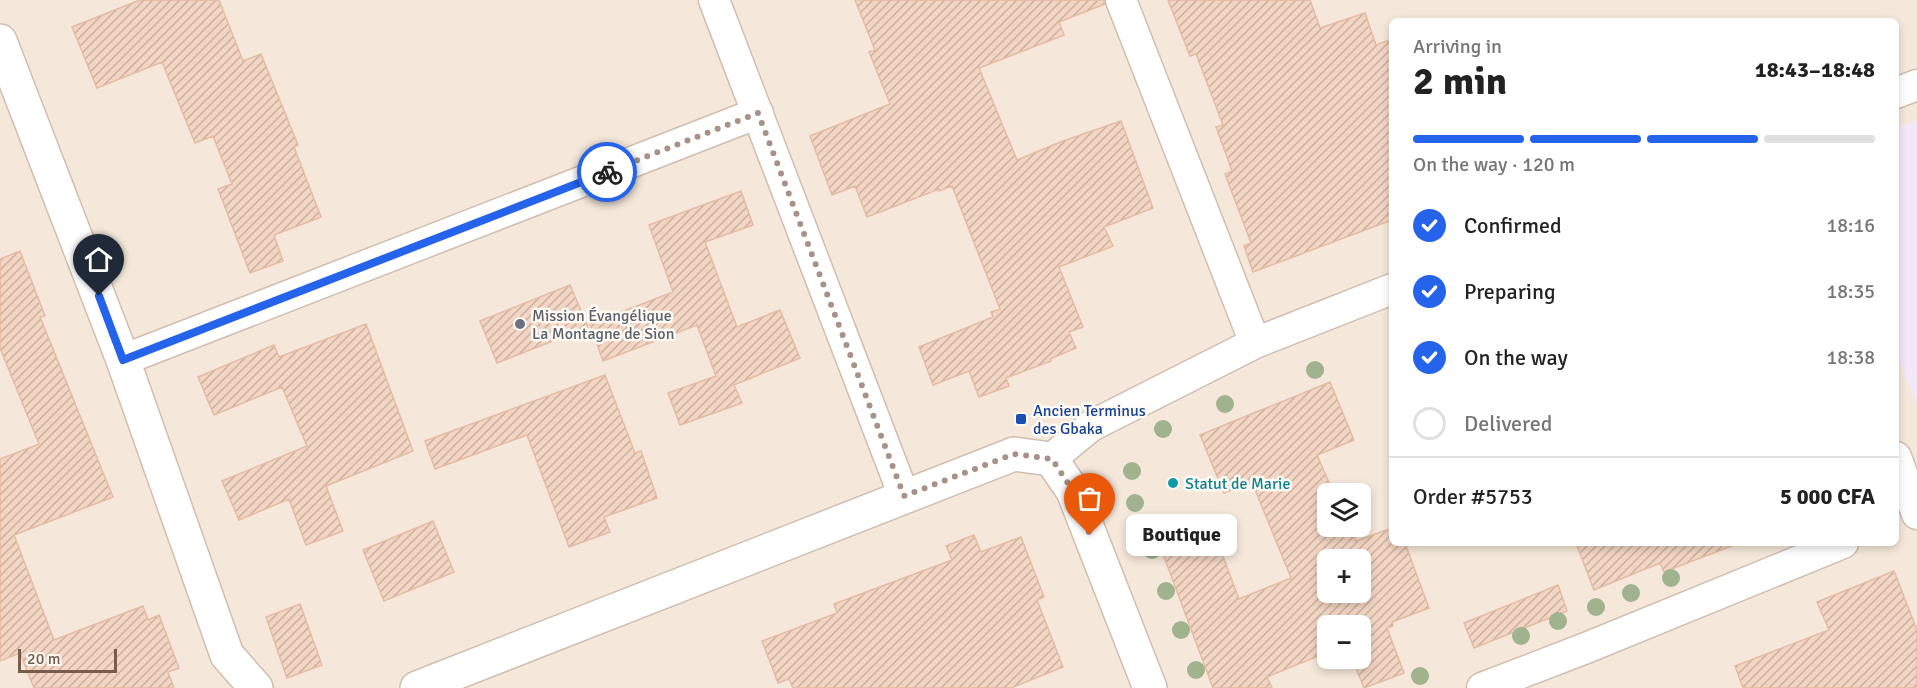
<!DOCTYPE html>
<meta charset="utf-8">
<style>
body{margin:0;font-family:Signika,sans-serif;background:#f6f6f6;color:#222;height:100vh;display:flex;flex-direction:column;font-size:22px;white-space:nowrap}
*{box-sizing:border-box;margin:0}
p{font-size:20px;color:#767676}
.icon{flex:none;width:33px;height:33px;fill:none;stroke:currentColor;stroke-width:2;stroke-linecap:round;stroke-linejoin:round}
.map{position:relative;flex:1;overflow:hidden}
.panel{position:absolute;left:1389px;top:18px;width:510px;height:528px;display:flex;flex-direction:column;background:#fff;border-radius:9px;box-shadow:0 3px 9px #0003}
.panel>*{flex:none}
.fabs{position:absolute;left:1317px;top:483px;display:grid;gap:12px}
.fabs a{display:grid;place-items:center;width:54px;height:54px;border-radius:9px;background:#fff;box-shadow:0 3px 9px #0003;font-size:30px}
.scale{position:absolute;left:18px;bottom:15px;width:99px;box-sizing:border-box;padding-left:6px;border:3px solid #7a5c4d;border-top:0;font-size:16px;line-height:21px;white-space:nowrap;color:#7a5c4d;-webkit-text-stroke:4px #fffaf3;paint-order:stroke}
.pin{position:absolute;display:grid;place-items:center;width:51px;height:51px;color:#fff;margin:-62px -26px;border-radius:50% 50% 50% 0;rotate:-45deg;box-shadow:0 0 6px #0007}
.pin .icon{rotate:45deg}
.courier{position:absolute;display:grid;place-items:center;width:60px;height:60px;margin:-30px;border:4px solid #2563eb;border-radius:50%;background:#fff;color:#222;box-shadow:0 2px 8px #0007}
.bubble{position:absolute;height:42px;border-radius:9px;background:#fff;box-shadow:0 3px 9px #0003;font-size:20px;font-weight:700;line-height:42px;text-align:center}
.summary em{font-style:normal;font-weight:700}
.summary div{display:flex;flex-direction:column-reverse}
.summary{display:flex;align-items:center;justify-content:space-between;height:102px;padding:0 24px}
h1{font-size:39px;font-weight:700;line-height:45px}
.bar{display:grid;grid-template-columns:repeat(4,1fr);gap:9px 6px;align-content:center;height:72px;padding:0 24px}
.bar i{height:8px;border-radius:4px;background:#e0e0e0}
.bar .selected{background:#2563eb}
.bar p{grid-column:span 4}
.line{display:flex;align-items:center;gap:15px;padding:0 24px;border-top:2px solid #e0e0e0}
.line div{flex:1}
ol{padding:0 24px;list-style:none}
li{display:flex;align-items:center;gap:18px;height:66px}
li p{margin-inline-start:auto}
li .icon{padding:6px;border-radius:50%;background:#2563eb;color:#fff;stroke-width:4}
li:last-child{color:#767676}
li i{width:33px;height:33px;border:3px solid #e0e0e0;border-radius:50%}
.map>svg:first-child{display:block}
</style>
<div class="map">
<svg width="1917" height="688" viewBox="0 0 1917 688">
<defs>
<pattern id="building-hatch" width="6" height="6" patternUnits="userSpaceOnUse" patternTransform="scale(1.5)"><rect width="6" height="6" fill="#f3d5c3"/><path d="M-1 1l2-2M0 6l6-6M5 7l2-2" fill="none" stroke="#cab0a1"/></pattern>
</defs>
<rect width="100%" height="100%" fill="#fdf6ec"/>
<path fill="#f5e8da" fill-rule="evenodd" d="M0,0H1917V688H0ZM1392,21H1896V543H1392ZM1328,494H1360V526H1328ZM1328,560H1360V592H1328ZM1328,626H1360V658H1328Z"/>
<path fill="#f3e8fa" d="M1917,120V406L1896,352V128Z"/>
<path fill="url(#building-hatch)" stroke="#e6bba3" stroke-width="1.5" fill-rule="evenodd" d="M140,0H219L243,61L261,54L298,145L294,147L321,217L274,235L283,261L250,273L218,189L232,184L213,136L195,143L162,62L97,88L72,27Z
M855,0H1104L1105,4L1059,22L1064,35L979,68L1017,160L1063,141L1121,121L1153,208L1104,227L1113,246L1059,267L1083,327L1069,332L1076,348L1050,359L1051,361L1006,378L1009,386L979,397L969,371L933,385L919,347L993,317L991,312L1000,309L952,186L939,191V189L867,217L855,186L832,195L810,136L890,104L869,52L875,50Z
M1168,0H1310L1320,28L1365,13L1376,45L1392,39V220L1253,272L1244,246L1251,243L1225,174L1232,171L1216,127L1223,125L1196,54L1190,56Z
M741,191L753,225L705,242L737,327L780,310L800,358L734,385L742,403L680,425L668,393L716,376L697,325L603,361L590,324L673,292L649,225Z
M20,251L45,316L40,317L113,497L14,535L54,640L143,606L148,620L159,615L179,668L168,672L174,688H34L20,653L0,661V459L39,444L0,348V259Z
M570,285L588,327L497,363L480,321Z
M366,324L413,451L326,486L343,531L306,545L289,499L239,520L222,481L307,446L282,387L214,415L198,377L274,345L279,357Z
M605,375L635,453L641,451L657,498L604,517L610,532L569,547L527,435L435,469L425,441Z
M1330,382L1354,440L1317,455L1334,494H1328V526H1349L1356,541L1392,528V543H1405L1429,608L1392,622L1393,626L1387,628L1404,673L1364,688L1352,658H1360V626H1328V652L1267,677L1272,688H1213L1157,538L1209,519L1239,599L1291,578L1252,482L1224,493L1200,435ZM1328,560H1360V592H1328Z
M433,521L454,572L384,601L363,550Z
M974,535L981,552L1021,537L1044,597L1037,600L1063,667L1011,688H793L789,679L778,683L762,641L837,613L834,604L952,560L946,546Z
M1576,543H1734V545L1664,572L1660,563L1594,590Z
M1894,571L1917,630V688H1743L1735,666L1829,630L1817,602Z
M1558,585L1567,611L1474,648L1464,623Z
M300,604L322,665L287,678L266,617Z"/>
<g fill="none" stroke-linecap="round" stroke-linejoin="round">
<defs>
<path id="minor" d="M714,0L904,496
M1121,0L1255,343
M1896,93L1917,85
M123,360L758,113
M1896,457L1917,514
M1051,459L1091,426L1255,343L1392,289
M1482,688L1586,648L1843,543"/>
<path id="tertiary" d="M0,41L123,360L227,655L256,688
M417,688L1014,454L1051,459L1073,491L1150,688"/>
</defs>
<use href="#minor" stroke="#d1beb0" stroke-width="33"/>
<use href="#tertiary" stroke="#d1beb0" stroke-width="36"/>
<use href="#minor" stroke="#fff" stroke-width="30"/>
<use href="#tertiary" stroke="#fff" stroke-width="33"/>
</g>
<g fill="#a0b28e">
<circle cx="1315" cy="370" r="9"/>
<circle cx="1225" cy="404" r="9"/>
<circle cx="1163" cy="429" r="9"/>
<circle cx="1132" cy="471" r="9"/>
<circle cx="1135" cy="503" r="9"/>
<circle cx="1152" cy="550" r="9"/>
<circle cx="1671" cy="578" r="9"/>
<circle cx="1166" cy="591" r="9"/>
<circle cx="1631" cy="593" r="9"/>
<circle cx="1596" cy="607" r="9"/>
<circle cx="1558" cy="621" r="9"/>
<circle cx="1181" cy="630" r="9"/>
<circle cx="1521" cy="636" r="9"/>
<circle cx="1196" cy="670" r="9"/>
<circle cx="1420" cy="676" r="9"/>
</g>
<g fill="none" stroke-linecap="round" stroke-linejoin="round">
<path stroke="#a89285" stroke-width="6" stroke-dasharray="0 10.8" d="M607,172L758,113L904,496L1014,454L1052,459L1073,491L1090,535"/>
<path stroke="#2563eb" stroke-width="8" d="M99,296L123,360L607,172"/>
</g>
<circle fill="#6b7280" stroke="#fffaf3" stroke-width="2" cx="520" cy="324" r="6"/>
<rect fill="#1a4fb4" stroke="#fffaf3" stroke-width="2" x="1015" y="413" width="12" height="12" rx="3"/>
<circle fill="#0f9aa8" stroke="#fffaf3" stroke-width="2" cx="1173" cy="483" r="6"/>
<g text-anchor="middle" stroke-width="5" stroke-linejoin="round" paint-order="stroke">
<g font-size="16" fill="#5b616d" stroke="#fffaf3" text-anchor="start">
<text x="532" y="321">Mission Évangélique<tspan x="532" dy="18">La Montagne de Sion</tspan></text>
</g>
<g font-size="16" fill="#164399" stroke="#fffaf3" text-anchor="start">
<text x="1033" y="416">Ancien Terminus<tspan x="1033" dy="18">des Gbaka</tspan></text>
</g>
<g font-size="16" fill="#0d838f" stroke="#fffaf3" text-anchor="start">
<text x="1185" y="489">Statut de Marie</text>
</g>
</g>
</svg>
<div class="fabs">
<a><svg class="icon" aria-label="layers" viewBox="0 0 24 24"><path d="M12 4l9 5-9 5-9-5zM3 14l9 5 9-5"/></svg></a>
<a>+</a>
<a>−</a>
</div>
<div class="scale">20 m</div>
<div class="pin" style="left:1090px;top:535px;background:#ea580c"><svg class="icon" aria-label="bag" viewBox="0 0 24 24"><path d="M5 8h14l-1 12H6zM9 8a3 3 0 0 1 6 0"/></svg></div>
<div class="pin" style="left:99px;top:296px;background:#1f2937"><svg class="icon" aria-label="home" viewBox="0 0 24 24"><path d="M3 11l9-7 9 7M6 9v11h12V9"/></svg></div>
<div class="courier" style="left:607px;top:172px"><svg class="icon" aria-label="bike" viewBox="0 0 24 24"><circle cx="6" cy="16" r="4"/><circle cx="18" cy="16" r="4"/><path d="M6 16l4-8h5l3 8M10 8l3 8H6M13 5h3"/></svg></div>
<div class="bubble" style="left:1126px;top:514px;width:111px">Boutique</div>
<section class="panel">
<div class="summary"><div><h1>2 min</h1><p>Arriving in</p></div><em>18:43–18:48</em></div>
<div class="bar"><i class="selected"></i><i class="selected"></i><i class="selected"></i><i></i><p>On the way · 120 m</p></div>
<ol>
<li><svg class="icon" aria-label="check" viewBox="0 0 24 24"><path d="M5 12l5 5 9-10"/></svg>Confirmed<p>18:16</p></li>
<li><svg class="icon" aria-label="check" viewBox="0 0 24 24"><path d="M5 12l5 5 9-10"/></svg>Preparing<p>18:35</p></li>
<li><svg class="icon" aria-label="check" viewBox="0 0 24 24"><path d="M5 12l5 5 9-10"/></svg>On the way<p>18:38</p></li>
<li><i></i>Delivered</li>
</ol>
<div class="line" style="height:78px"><div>Order #5753</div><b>5 000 CFA</b></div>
</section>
</div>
